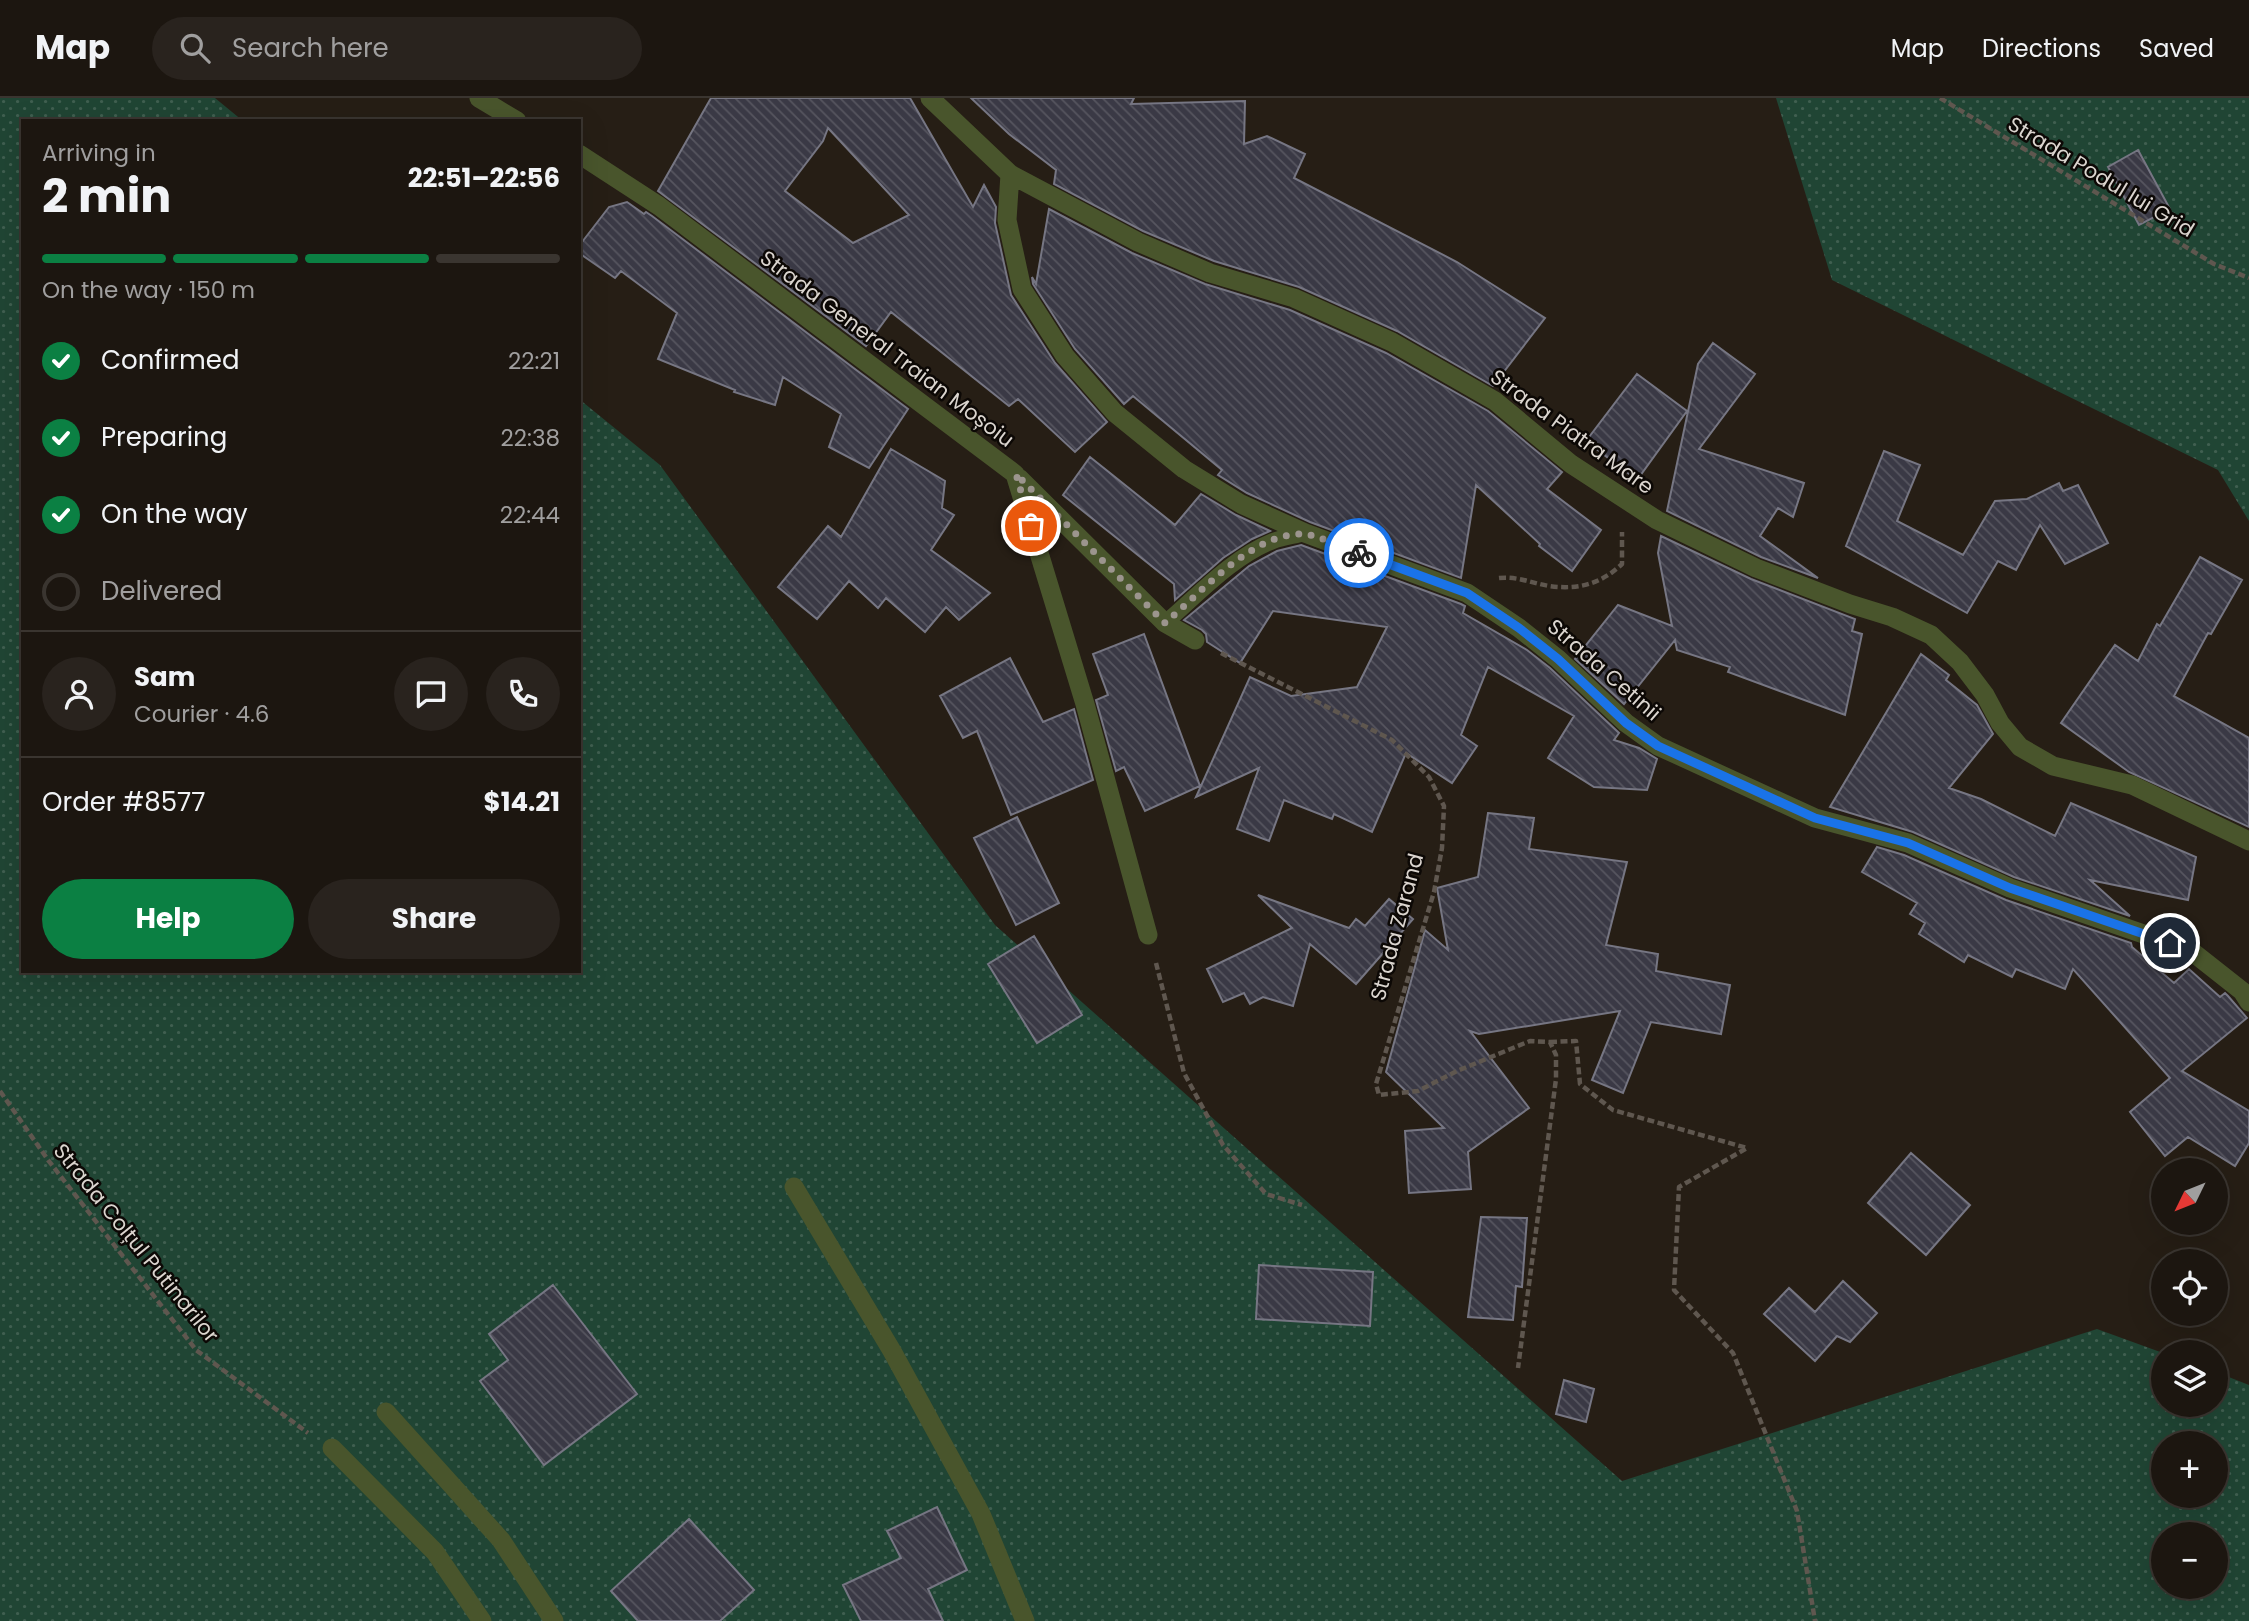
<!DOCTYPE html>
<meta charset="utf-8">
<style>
body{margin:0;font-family:Poppins,sans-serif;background:#29231e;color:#f1f3f6;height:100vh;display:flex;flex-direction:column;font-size:26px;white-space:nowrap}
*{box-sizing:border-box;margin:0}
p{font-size:23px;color:#a09f9f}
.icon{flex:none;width:38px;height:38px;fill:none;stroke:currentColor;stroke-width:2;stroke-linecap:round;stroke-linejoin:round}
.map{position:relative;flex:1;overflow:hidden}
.side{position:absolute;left:21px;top:21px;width:560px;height:854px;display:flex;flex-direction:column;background:#1c1610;border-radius:0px;box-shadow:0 7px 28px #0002,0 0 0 2px #3a3530}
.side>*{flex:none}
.needle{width:46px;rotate:227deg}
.controls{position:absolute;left:2151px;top:1060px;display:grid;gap:14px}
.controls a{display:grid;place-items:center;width:77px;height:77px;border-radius:50%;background:#1c1610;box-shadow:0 7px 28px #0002,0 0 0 2px #3a3530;font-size:35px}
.pin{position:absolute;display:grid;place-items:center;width:60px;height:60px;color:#fff;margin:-30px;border:4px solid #fff;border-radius:50%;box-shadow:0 2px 7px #0007}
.courier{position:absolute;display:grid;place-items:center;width:70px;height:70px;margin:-35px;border:5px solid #1a73e8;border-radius:50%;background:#fff;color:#222;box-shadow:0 2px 9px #0007}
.head em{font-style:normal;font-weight:700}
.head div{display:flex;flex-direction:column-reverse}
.head{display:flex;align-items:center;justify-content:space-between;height:119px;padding:0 21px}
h1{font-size:46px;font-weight:700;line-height:52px}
.bar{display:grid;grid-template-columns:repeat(4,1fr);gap:10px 7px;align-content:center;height:84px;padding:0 21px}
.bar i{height:9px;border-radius:5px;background:#3a3530}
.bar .current{background:#0b8043}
.bar p{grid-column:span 4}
.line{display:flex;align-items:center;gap:18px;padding:0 21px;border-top:2px solid #3a3530}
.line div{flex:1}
.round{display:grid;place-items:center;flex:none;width:74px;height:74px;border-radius:37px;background:#29231e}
ol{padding:0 21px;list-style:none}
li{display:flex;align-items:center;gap:21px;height:77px}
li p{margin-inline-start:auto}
li .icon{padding:7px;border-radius:50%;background:#0b8043;color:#fff;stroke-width:4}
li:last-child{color:#a09f9f}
li i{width:38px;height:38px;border:4px solid #3a3530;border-radius:50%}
.primary-button{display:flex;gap:14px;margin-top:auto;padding:14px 21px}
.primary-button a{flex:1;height:80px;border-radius:42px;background:#0b8043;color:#fff;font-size:28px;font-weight:700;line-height:80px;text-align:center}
.primary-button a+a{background:#29231e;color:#f1f3f6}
header{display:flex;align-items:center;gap:42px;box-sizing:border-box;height:98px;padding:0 35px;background:#1c1610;border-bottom:2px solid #3a3530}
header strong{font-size:33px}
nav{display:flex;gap:38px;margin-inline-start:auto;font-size:24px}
.search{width:490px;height:63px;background:#29231e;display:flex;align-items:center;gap:18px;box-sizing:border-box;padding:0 24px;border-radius:38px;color:#a09f9f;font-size:26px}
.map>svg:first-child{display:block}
</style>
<header>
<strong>Map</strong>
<div class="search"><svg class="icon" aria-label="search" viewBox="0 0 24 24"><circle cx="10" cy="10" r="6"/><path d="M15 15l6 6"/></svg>Search here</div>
<nav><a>Map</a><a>Directions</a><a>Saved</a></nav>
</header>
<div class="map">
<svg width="2249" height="1523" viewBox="0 0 2249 1523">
<defs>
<pattern id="grass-dots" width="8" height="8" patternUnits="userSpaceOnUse" patternTransform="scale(1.75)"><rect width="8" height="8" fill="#204534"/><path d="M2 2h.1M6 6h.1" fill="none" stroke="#405f50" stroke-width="1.8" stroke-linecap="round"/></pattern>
<pattern id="building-back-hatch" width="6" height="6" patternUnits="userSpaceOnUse" patternTransform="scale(1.75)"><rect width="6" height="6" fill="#3a3945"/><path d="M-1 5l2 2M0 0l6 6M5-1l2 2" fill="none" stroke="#56555f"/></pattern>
</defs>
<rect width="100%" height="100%" fill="#261e15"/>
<path fill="url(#grass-dots)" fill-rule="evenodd" d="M0,0H215L243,23H23V873H579V301L660,367L995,827L1622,1383L2097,1231L2163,1255V1307H2216V1274L2249,1287V1523H0ZM2163,1346H2216V1398H2163ZM2163,1437H2216V1489H2163Z
M1776,0H2249V423L2218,372L1832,182Z"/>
<path fill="url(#building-back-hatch)" stroke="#767683" stroke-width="2" fill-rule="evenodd" d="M711,0H910L973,109L984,87L996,109L995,125L1011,197L1055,265L1107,324L1075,354L1018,301L1009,308L891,214L866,248L658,93ZM828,30L909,117L853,145L785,93L823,43Z
M971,0H1134L1131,6L1245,3L1244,46L1267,38L1305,56L1294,80L1457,164L1545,220L1493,288L1397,233L1299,189L1214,163L1143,133L1054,86L1056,72L1009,36Z
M2138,52L2170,111L2139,127L2108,69Z
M627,104L644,116L646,114L652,118L908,311L869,370L829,349L841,316L783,279L775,307L734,294L735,292L658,261L677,215L621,173L615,180L579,155V148L609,109Z
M1049,111L1132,155L1205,186L1290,212L1386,255L1488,313L1562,374L1547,391L1601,432L1572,473L1539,448L1540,446L1476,387L1461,480L1310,424L1247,395L1218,377L1222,372L1133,298L1124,306L1075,251L1033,186L1032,179L1036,186Z
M1713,245L1755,276L1699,351L1804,385L1793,419L1778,410L1760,438L1818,480L1761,459L1667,413L1698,266Z
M1637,276L1687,313L1637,382L1586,343Z
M891,351L945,383L942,410L954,417L931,452L990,495L959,522L946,509L925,534L886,500L878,510L849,483L817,521L778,489L828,428L841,439Z
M1884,353L1920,367L1897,423L1963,457L1995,403L2027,401L2059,385L2063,393L2078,387L2108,445L2065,466L2040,427L2016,472L1998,463L1967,515L1846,448Z
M1090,359L1175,427L1201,396L1236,417L1270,433L1252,441L1223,460L1175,502L1174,486L1063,397Z
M1661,438L1751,481L1855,521L1852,533L1862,536L1845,617L1728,574L1730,569L1677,552L1675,542L1624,606L1575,561L1618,507L1672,528L1658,455Z
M1301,447L1461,506L1465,508L1463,515L1527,552L1550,570L1619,635L1614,642L1639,650L1657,661L1647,692L1594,689L1548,660L1574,618L1488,569L1461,637L1477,648L1452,685L1406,655L1372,734L1334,716L1332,721L1284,702L1269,743L1237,731L1259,670L1196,699L1250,579L1291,598L1357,589L1387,529L1273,513L1240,565L1207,544L1206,536L1202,532L1184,522L1249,468L1277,453Z
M2200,459L2242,482L2211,536L2208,535L2174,598L2249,640V729L2129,674L2061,625L2115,547L2138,563L2157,526L2160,528Z
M1144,536L1200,688L1145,713L1124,669L1116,673L1096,602L1108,597L1093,556Z
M1921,556L1949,577L1946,582L1977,607L1993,636L1949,690L1981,701L2055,738L2071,705L2196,759L2188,802L2090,782L2130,818L2014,779L1913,734L1830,709Z
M1010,560L1043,624L1074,611L1093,682L1011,717L977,633L963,640L940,598Z
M1488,715L1534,720L1529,751L1627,764L1606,847L1658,856L1656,873L1730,887L1721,936L1651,924L1623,995L1592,982L1620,913L1479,936L1470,933L1529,1010L1468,1054L1471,1091L1409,1095L1405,1033L1444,1030L1386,974L1425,832L1448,852L1437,790L1478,779Z
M1017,719L1059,805L1016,827L974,740Z
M1877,749L1904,757L2006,802L2131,845L2132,849L2174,885L2189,871L2220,899L2225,895L2228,898L2247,920L2182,973L2249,1013V1045L2235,1068L2188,1039L2165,1058L2130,1014L2170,980L2073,871L2065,891L2016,871L2012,879L1968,857L1964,864L1919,836L1925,825L1910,816L1917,805L1862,774Z
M1258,797L1349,830L1356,821L1365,828L1389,801L1413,821L1356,886L1310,846L1293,908L1263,899L1250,906L1244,895L1223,904L1207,871L1292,830Z
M1034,838L1082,917L1037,945L988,866Z
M1911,1055L1970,1107L1926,1157L1868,1105Z
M1481,1119L1527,1120L1522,1189L1516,1188L1513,1222L1468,1219Z
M1259,1167L1373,1174L1370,1228L1256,1221Z
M1843,1183L1877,1215L1850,1244L1837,1238L1815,1263L1764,1216L1789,1190L1815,1214Z
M553,1187L637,1296L544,1367L480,1283L508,1262L489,1236Z
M1564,1282L1594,1291L1586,1324L1556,1316Z
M937,1409L967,1472L928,1491L943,1523H861L843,1487L901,1460L887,1433Z
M689,1421L754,1492L720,1523H638L611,1493Z"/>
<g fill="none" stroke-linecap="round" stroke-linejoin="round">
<path stroke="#5f574f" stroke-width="4.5" stroke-dasharray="7 3.5" stroke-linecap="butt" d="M1940,0L2214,166L2249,180
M1499,480C1516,478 1532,485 1549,488C1578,492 1601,486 1622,466V434
M1221,555L1392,642L1429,679L1444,708L1442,750L1434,794L1376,986L1379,997L1418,993L1457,973L1530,943L1550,944L1556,957V981L1518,1270
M1156,865L1184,975L1223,1047L1266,1096L1302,1107
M1550,944L1576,943L1580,986L1613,1012L1747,1050L1679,1089L1674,1192L1733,1255L1797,1413L1815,1523
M0,993L48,1062L196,1252L308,1335"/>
<path stroke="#49552c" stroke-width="16" d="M1165,525C1199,496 1231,460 1273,443C1283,439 1294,438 1305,435"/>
<path stroke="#49552c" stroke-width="19" d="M479,0L517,23
M930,0L1010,76L1138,144L1210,175L1294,200L1392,244L1495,303L1571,366L1657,422L1756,470L1850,506L1892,519L1931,537L1960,564L1985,597L2000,625L2020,649L2053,668L2132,687L2249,743
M579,56L659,108L1015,376L1085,606L1148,837
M1010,76L1007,122L1022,191L1065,258L1115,315L1184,371L1241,406L1305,435L1467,495L1519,530L1558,561L1626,625L1658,648L1815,720L1908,745L2010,790L2190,852L2242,893L2249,904
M1019,380L1165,525L1195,542
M794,1089L892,1253L981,1416L1025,1523
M386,1314L501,1442L554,1523
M332,1350L435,1454L482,1523"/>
</g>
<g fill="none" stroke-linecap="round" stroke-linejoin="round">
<path stroke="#9c958e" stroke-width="7" stroke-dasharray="0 12.6" d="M1031,428L1016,376L1165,525C1202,494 1252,435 1303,436C1315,436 1347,451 1359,455"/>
<path stroke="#1a73e8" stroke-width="9" d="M1359,455L1467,495L1519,530L1558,561L1626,625L1658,648L1815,720L1908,745L2010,790L2170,845"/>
</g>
<g text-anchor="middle" stroke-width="5" stroke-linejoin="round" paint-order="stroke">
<g font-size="21" fill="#dbd5cf" stroke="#0c0805">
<text transform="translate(2101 79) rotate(31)" y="7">Strada Podul lui Grid</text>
<text transform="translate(887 251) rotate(37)" y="7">Strada General Traian Moșoiu</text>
<text transform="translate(1572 334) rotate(36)" y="7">Strada Piatra Mare</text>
<text transform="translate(1604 572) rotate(41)" y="7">Strada Cetinii</text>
<text transform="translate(1397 829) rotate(-75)" y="7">Strada Zarand</text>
<text transform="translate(136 1145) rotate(51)" y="7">Strada Colțul Putinarilor</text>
</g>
</g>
</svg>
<div class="controls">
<a><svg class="needle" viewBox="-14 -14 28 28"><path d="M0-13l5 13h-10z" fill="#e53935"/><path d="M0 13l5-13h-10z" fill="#a09f9f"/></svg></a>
<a><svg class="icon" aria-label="locate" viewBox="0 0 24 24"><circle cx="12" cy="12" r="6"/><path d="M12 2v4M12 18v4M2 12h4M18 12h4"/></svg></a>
<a><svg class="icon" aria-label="layers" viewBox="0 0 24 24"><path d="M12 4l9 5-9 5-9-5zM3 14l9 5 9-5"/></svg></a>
<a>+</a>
<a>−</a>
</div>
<div class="pin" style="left:1031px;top:428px;background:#ea580c"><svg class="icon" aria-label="bag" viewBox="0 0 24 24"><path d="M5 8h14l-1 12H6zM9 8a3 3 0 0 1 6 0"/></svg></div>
<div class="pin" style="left:2170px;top:845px;background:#1f2937"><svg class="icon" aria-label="home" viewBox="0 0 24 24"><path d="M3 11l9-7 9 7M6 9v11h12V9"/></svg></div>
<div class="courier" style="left:1359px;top:455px"><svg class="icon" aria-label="bike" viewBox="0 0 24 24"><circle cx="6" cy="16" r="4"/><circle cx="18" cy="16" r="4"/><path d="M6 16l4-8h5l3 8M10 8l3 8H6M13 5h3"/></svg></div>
<section class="side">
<div class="head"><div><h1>2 min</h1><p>Arriving in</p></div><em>22:51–22:56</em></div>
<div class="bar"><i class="current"></i><i class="current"></i><i class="current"></i><i></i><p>On the way · 150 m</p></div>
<ol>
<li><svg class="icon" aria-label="check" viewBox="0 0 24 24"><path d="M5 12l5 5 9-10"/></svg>Confirmed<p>22:21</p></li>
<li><svg class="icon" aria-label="check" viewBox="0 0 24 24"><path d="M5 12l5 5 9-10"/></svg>Preparing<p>22:38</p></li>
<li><svg class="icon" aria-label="check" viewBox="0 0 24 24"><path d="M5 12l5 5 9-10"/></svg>On the way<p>22:44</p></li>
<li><i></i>Delivered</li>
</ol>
<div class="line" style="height:126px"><a class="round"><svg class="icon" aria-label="person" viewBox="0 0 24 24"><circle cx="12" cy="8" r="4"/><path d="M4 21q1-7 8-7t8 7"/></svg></a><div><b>Sam</b><p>Courier · 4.6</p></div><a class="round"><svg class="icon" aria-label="chat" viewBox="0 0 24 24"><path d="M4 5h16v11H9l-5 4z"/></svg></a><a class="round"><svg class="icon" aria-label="phone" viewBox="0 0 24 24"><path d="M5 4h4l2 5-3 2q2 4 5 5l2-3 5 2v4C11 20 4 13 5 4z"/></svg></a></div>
<div class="line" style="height:91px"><div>Order #8577</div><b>$14.21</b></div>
<div class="primary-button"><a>Help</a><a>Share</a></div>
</section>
</div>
